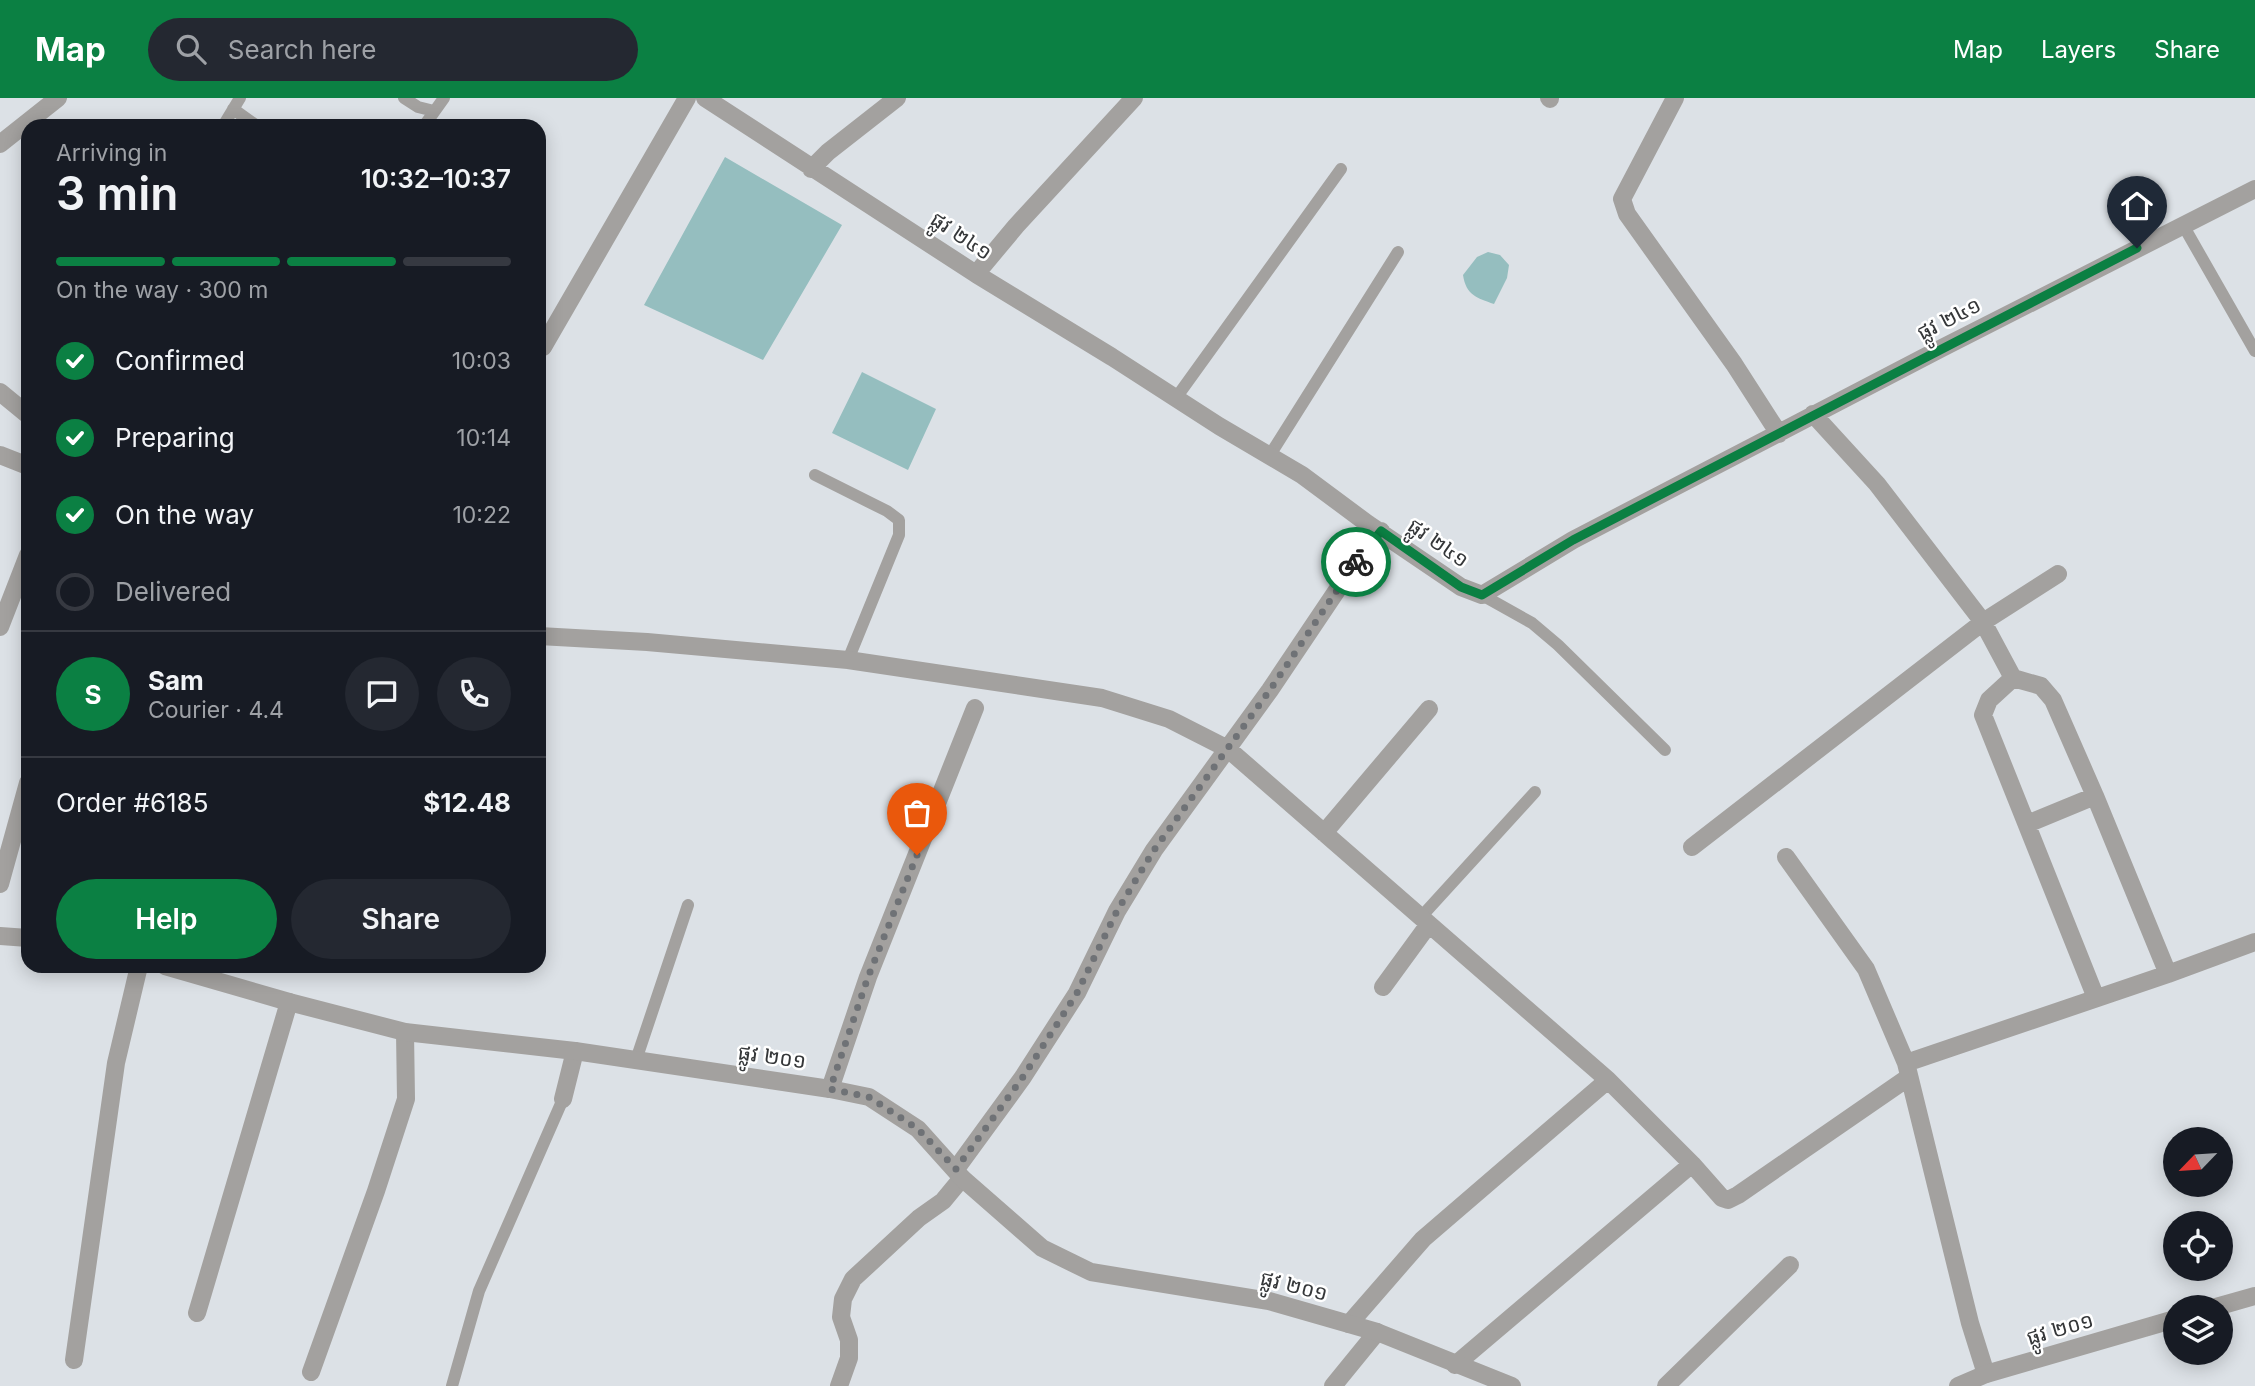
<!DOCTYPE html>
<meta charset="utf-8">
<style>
body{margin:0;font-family:Inter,"Noto Sans Khmer",sans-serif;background:#242831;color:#f1f3f6;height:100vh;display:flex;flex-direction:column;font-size:26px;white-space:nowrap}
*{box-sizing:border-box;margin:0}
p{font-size:23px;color:#9ea1a6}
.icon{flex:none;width:38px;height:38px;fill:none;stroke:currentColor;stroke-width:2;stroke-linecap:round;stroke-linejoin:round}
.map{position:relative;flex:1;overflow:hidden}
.sheet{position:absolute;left:21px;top:21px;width:525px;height:854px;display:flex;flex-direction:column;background:#171b24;border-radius:21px;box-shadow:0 4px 18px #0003}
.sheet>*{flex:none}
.needle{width:46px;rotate:245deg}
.buttons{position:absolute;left:2163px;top:1029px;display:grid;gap:14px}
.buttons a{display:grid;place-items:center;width:70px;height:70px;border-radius:50%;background:#171b24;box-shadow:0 4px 18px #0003;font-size:35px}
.pin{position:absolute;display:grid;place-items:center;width:60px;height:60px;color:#fff;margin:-72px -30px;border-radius:50% 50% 50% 0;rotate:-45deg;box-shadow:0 0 7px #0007}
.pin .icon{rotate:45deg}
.courier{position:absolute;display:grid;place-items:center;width:70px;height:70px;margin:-35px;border:5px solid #0b8043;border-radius:50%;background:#fff;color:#222;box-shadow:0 2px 9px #0007}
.headline em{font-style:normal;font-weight:600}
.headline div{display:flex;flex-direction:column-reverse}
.headline{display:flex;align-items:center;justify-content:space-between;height:119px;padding:0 35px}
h1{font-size:46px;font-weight:600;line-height:52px}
.bar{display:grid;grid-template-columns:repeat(4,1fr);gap:10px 7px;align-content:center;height:84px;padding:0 35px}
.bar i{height:9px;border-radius:5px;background:#363941}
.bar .active{background:#0b8043}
.bar p{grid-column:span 4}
.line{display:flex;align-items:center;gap:18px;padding:0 35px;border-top:2px solid #363941}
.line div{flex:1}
.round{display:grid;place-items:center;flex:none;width:74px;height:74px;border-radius:37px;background:#242831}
ol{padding:0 35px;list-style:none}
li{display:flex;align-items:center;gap:21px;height:77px}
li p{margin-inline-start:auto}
li .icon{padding:7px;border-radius:50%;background:#0b8043;color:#fff;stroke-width:4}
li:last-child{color:#9ea1a6}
li i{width:38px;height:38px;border:4px solid #363941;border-radius:50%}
.action{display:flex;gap:14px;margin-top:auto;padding:14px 35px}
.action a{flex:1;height:80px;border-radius:42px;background:#0b8043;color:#fff;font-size:28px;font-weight:600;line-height:80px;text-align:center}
.action a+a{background:#242831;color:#f1f3f6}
header{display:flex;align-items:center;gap:42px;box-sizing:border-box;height:98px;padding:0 35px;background:#0b8043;color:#fff}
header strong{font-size:33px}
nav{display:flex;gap:38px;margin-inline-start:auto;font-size:24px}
.search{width:490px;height:63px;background:#242831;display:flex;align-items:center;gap:18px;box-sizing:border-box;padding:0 24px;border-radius:38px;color:#9ea1a6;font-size:26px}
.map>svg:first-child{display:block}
</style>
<header>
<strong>Map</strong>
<div class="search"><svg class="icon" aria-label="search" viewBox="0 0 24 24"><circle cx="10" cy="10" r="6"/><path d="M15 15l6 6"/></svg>Search here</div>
<nav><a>Map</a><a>Layers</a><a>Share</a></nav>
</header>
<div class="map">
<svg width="2255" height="1288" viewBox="0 0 2255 1288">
<rect width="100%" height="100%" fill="#dce1e6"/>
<path fill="#95bebf" d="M725,59L842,127L763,262L644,207Z
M1488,154L1500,157L1509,167L1507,180L1494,206C1477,200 1466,197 1463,177L1477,159Z
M862,274L936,311L908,372L832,335Z"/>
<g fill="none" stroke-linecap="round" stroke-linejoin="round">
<path stroke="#a3a19f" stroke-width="12" d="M404,0L418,9L434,13
M233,11L257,28
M223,28L240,0
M424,28L444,0
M2183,127L2255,253
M1176,300L1341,71
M1270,357L1398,154
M815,377L887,413L899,422V437L848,562
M1482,497L1532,525L1558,547L1665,652
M1421,819L1535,694
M636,962L688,807
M452,1288L479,1193L563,1001"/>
<path stroke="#a3a19f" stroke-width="18" d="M705,0L976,176L1112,259L1219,328L1302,377L1368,426L1461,489L1482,497L1573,442L1942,250L2255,91
M1549,0L1550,1
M1675,0L1622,101L1627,116L1734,266L1779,336
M0,46L58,0
M811,71L828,54L897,0
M976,176L1016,128L1134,0
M539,251L543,249L687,0
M0,294L28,317
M1813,316L1877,386L1983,524L2013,580L1989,602L1983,617L2096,900
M0,357L28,368
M0,529L28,457
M539,538L647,544L848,562L1102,600L1169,621L1228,651L1608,982L1692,1066L1722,1100L1728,1102L1738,1097L1909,979
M2013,580L2041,588L2053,602L2095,698L2168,876
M2027,726L2095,698
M1324,735L1429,611
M1692,749L1983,524L2058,476
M1786,759L1866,871L1906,965L1970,1225L1986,1276
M0,786L28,685
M1383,889L1429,826
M1906,965L2168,876L2255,844
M830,991L868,879L975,610
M563,1001L575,953
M956,1071L1023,979L1077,895L1117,813L1154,752L1270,592L1356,464L1381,433
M197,1215L289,904
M1349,1226L1423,1141L1608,982
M74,1262L116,965L139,868
M1455,1267L1692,1066
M311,1274L376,1093L406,1001L405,934
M839,1288L849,1260V1242L841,1219L843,1201L853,1181L919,1120L943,1103L962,1080
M1333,1288L1377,1234
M1666,1288L1790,1167"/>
<path stroke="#a3a19f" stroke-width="18" d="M0,838L28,840
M165,868L289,904L405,934L575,953L830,991L869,999L918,1031L962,1080L1042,1150L1091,1174L1269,1203L1377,1234L1512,1288
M2216,1209L2255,1198
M1958,1288L1986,1276L2175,1221"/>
</g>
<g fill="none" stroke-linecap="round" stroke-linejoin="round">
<path stroke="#6f7276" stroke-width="7" stroke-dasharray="0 12.6" d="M917,757L868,879L830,991L869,999L918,1031L956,1071L1023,979L1077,895L1117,813L1154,752L1270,592L1356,464"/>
<path stroke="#0b8043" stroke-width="9" d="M1356,464L1381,433L1461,489L1482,497L1573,442L2137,150"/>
</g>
<g text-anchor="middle" stroke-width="5" stroke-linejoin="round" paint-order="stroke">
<g font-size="21" fill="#353739" stroke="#fff">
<text transform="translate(961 138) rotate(34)" y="7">ផ្លូវ ២៤១</text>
<text transform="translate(1949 221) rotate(-27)" y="7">ផ្លូវ ២៤១</text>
<text transform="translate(1438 445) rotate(35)" y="7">ផ្លូវ ២៤១</text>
<text transform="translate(772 959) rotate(8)" y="7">ផ្លូវ ២០១</text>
<text transform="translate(1294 1188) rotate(14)" y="7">ផ្លូវ ២០១</text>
<text transform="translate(2060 1231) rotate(-16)" y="7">ផ្លូវ ២០១</text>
</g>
</g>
</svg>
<div class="buttons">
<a><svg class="needle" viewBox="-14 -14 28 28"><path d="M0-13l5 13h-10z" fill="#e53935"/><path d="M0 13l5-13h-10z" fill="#9ea1a6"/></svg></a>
<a><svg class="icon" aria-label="locate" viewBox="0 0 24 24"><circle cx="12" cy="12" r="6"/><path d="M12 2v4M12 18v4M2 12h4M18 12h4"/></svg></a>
<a><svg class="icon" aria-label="layers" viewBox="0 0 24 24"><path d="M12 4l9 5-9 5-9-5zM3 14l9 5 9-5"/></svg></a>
</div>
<div class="pin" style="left:917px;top:757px;background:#ea580c"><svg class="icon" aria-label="bag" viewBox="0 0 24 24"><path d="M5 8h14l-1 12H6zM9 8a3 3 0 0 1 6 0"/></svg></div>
<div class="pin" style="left:2137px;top:150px;background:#1f2937"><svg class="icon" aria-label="home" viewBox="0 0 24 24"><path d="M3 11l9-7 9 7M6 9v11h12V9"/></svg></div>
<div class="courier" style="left:1356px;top:464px"><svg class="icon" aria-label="bike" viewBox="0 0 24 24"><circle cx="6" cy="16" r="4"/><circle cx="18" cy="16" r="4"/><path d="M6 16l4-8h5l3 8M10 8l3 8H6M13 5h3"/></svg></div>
<section class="sheet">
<div class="headline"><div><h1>3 min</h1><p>Arriving in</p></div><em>10:32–10:37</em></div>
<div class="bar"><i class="active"></i><i class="active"></i><i class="active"></i><i></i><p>On the way · 300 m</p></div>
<ol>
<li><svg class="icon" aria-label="check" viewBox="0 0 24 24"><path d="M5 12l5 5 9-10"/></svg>Confirmed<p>10:03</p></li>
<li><svg class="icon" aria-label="check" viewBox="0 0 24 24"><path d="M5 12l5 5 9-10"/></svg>Preparing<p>10:14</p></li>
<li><svg class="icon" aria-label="check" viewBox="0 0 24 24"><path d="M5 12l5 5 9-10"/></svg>On the way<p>10:22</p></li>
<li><i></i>Delivered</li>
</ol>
<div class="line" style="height:126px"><b class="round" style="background:#0b8043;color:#fff">S</b><div><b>Sam</b><p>Courier · 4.4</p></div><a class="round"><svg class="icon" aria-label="chat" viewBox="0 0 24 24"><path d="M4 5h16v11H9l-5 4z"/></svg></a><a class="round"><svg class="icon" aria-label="phone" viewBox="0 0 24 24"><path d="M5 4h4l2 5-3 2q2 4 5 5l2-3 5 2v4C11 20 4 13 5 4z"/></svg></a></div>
<div class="line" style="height:91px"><div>Order #6185</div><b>$12.48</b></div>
<div class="action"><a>Help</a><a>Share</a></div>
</section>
</div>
